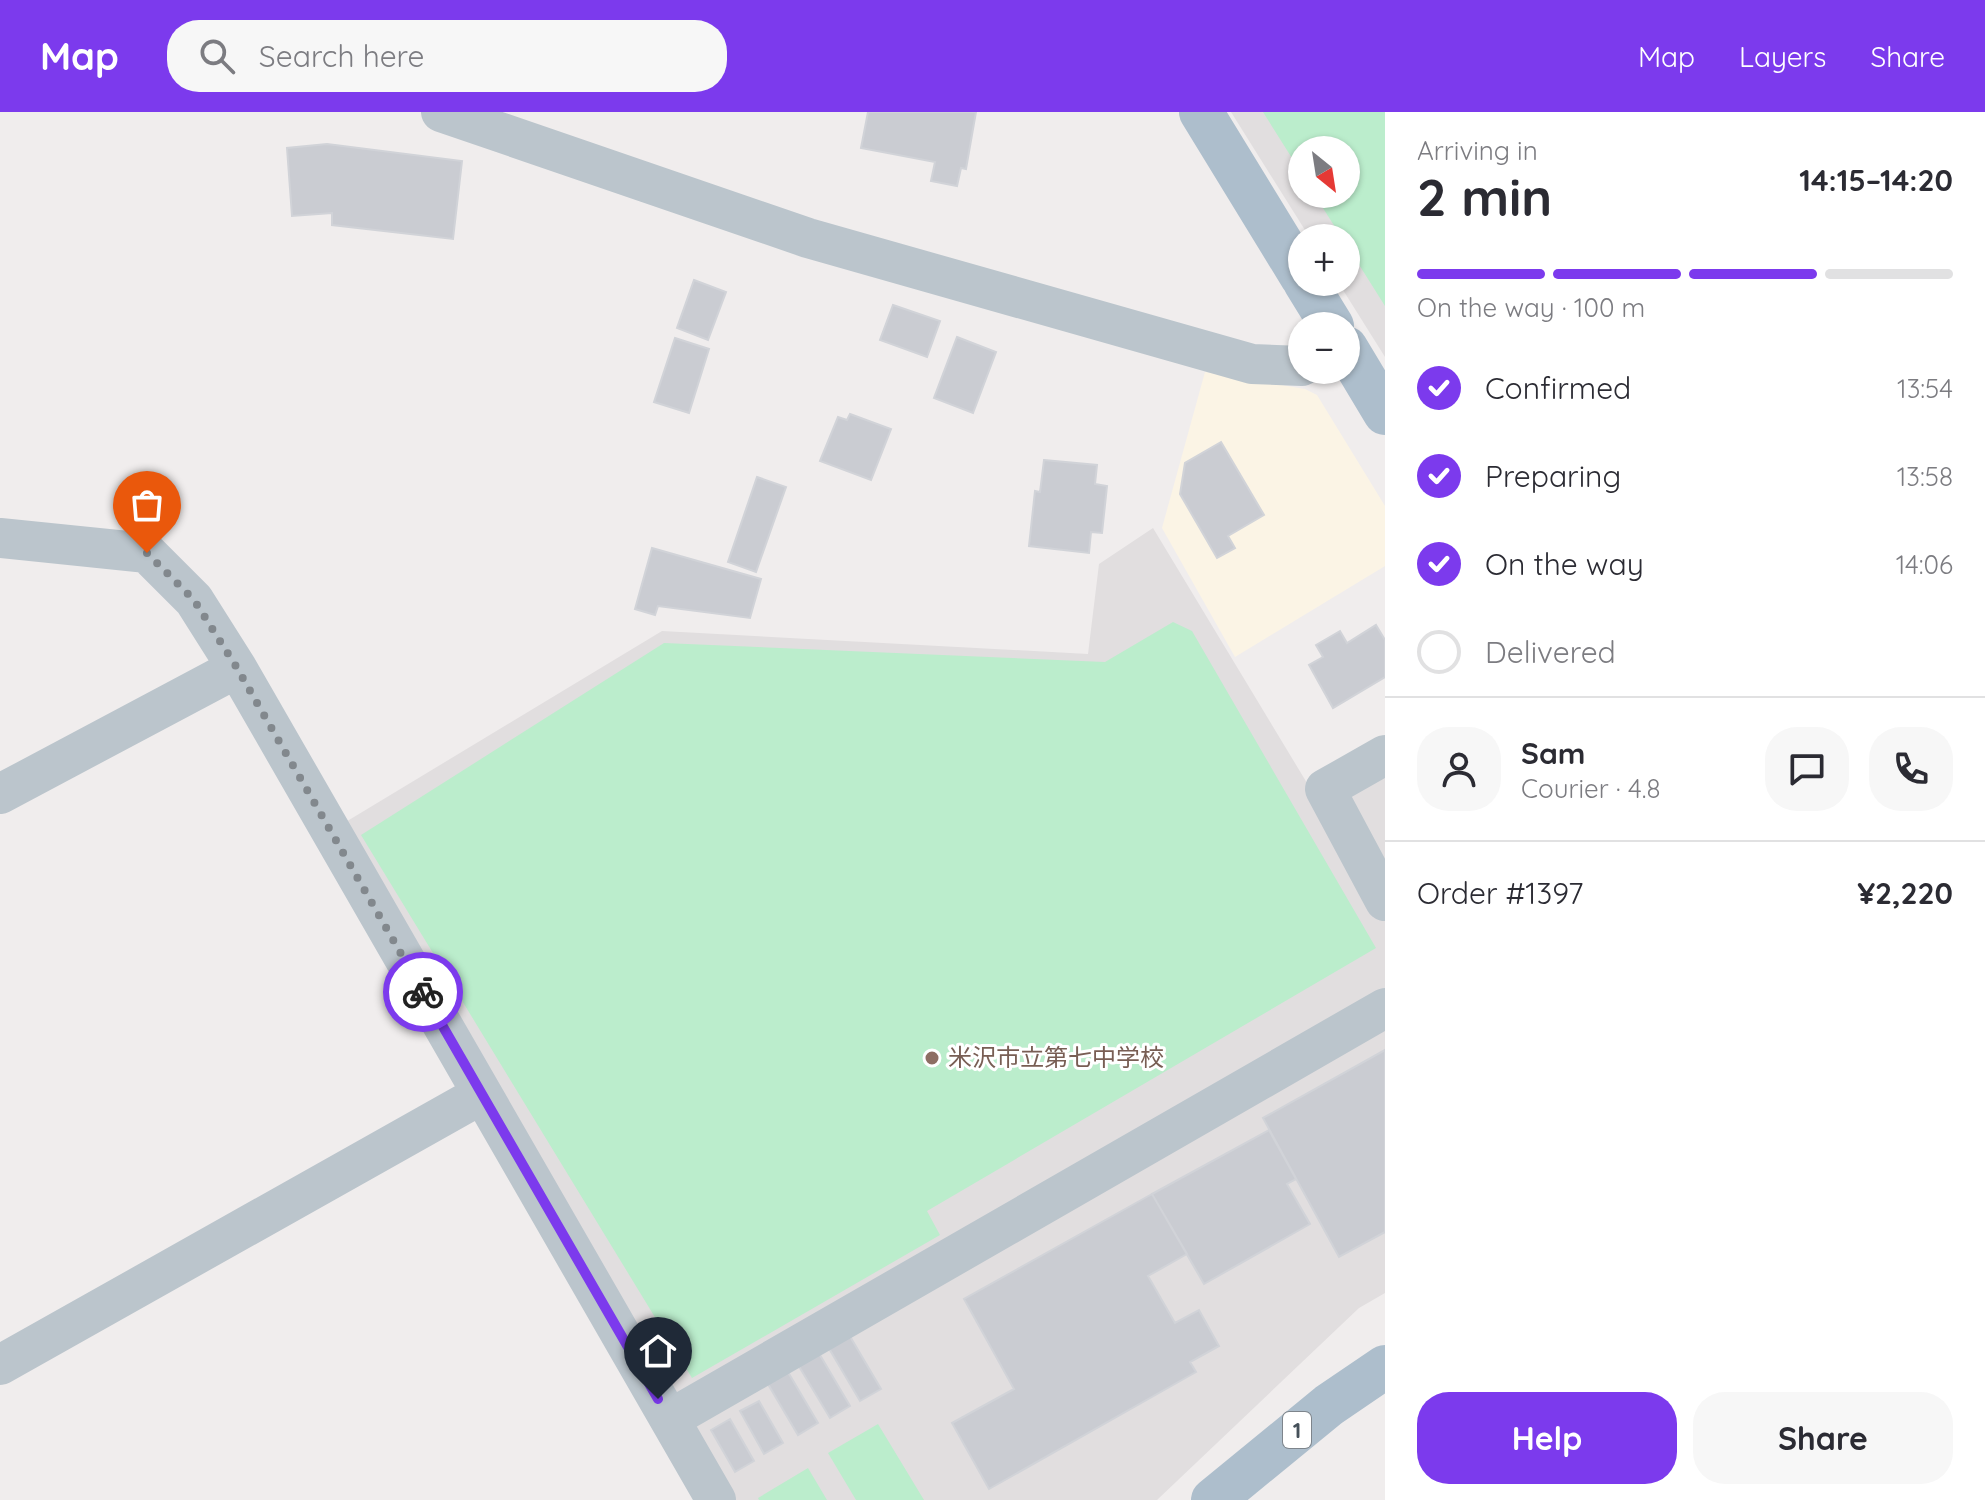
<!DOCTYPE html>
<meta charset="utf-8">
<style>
body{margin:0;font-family:Quicksand,"Noto Sans JP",sans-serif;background:#f7f7f7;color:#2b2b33;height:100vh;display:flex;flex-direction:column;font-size:30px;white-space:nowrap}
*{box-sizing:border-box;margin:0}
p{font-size:26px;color:#7c7c81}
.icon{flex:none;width:44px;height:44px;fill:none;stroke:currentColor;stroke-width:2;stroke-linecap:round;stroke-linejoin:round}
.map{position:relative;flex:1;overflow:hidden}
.drawer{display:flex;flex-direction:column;background:#fff;width:600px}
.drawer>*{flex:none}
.needle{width:52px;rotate:150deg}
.controls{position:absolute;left:1288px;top:24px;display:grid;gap:16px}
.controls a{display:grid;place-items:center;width:72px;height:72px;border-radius:50%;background:#fff;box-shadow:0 2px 6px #0004;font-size:40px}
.pin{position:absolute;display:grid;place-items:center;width:68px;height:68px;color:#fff;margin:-82px -34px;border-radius:50% 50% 50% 0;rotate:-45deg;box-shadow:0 0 8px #0007}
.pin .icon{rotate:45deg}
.courier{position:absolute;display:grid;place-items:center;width:80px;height:80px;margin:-40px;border:6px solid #7c3aed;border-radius:50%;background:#fff;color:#222;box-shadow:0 2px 10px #0007}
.headline em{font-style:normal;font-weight:700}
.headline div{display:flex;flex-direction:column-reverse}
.headline{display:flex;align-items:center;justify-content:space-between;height:136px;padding:0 32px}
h1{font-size:52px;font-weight:700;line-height:60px}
.bar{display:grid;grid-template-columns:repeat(4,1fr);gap:12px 8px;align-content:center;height:96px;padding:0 32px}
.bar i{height:10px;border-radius:6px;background:#e1e1e2}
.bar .selected{background:#7c3aed}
.bar p{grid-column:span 4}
.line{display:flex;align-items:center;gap:20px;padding:0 32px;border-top:2px solid #e1e1e2}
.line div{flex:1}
.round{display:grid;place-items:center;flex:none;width:84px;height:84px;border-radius:32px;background:#f7f7f7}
ol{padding:0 32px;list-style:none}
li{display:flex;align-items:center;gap:24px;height:88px}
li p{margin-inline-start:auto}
li .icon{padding:8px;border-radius:50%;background:#7c3aed;color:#fff;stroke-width:4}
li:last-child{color:#7c7c81}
li i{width:44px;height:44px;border:4px solid #e1e1e2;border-radius:50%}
.cta{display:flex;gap:16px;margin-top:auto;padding:16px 32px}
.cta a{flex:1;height:92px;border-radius:32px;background:#7c3aed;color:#fff;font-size:32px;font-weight:700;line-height:92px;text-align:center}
.cta a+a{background:#f7f7f7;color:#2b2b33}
header{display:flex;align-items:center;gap:48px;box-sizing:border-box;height:112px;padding:0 40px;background:#7c3aed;color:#fff}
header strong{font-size:38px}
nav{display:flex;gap:44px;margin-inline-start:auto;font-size:28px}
.search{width:560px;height:72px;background:#f7f7f7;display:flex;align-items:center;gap:20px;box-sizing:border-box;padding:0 28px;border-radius:32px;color:#7c7c81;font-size:30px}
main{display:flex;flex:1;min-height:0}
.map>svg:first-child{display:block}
</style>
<header>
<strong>Map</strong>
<div class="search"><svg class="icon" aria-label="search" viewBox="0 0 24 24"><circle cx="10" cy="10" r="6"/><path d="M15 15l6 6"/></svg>Search here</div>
<nav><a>Map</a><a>Layers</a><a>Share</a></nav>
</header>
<main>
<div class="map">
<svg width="1385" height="1388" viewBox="0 0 1385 1388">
<rect width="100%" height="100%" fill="#f0eded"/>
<path fill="#fbf4e5" d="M1205,260L1305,277L1317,283L1385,394V454L1235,545L1162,416Z"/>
<path fill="#e1dedf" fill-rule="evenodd" d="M1231,0H1385V245L1338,170H1346V126H1310ZM1302,38H1346V82H1302Z
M1153,416L1307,671L1385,624V1181L1359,1196L1157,1388H735L344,711L662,519L1088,542L1099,452Z"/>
<path fill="#bbedcc" d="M1263,0H1385V194L1346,132V126H1342L1314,82H1346V38H1302V62Z
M1173,510L1192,519L1376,836L927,1099L940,1123L692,1266L361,723L664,531L1105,550Z
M878,1312L924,1388H856L828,1341Z
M808,1356L827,1388H759L758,1386Z"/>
<path fill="#caccd2" stroke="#d1d3d8" stroke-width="2" d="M868,0H976L966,57L961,56L957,74L931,69L935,50L861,36Z
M327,32L462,49L453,127L332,113V101L292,104L287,36Z
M694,168L726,180L708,228L677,216Z
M893,193L940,209L927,245L880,228Z
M957,225L996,240L973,301L934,286Z
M675,226L709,237L689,301L654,290Z
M850,302L891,317L871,368L820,349L838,305L847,308Z
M1221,330L1264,403L1228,424L1235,436L1217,446L1180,382L1185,351Z
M1044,348L1097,353L1095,372L1107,374L1102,421L1091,420L1089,441L1029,434L1035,379L1040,380Z
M757,365L786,375L756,460L728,450Z
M652,436L761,467L750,506L658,494L655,503L635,497Z
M1376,513L1385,528V565L1333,596L1309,553L1323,545L1316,533L1340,519L1347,531Z
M1385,938V1120L1339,1145L1263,1006Z
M1269,1018L1296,1067L1287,1072L1310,1112L1204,1172L1152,1082Z
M1152,1082L1187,1142L1148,1164L1175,1211L1199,1198L1219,1234L1190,1250L1196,1260L989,1377L952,1311L1014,1277L964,1187Z
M848,1221L881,1277L860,1289L827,1233Z
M817,1238L850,1294L830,1306L797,1251Z
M785,1255L818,1311L798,1323L765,1267Z
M759,1289L783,1331L764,1342L740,1299Z
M730,1307L754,1349L735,1360L711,1318Z"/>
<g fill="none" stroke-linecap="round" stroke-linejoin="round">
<path stroke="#bbc5cc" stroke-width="40" d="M441,0L808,126L1252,252L1302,254
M0,426L147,441L194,488L237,556L716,1388
M1385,643L1325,677L1385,789
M0,682L237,556
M0,1253L482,982
M670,1307L1385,896"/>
<path stroke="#adbecc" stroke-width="44" d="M1201,0L1302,165
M1305,170L1332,214
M1346,236L1385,301
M1213,1388L1329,1293L1385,1255"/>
</g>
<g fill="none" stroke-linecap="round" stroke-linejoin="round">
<path stroke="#82888d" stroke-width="8" stroke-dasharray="0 14.4" d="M147,441L194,488L237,556L423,880"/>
<path stroke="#7c3aed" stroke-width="10" d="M423,880L658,1287"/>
</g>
<circle fill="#8d6e63" stroke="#fff" stroke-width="3" cx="932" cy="946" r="8"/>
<g text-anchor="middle" stroke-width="6" stroke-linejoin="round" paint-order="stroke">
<rect fill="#fff" stroke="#7e858c" stroke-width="2" x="1283" y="1300" width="28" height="36" rx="6"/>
<g font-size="22" font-weight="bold" fill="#46515a">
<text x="1297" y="1326">1</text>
</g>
<g font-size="24" fill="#785e54" stroke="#fff" text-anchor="start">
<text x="948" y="954">米沢市立第七中学校</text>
</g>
</g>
</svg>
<div class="controls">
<a><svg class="needle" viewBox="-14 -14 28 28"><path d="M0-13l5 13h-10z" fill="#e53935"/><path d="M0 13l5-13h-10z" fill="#7c7c81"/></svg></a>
<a>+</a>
<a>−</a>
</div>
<div class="pin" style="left:147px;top:441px;background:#ea580c"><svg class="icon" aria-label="bag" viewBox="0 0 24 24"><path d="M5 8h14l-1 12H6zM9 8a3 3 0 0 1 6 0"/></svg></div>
<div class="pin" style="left:658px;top:1287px;background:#1f2937"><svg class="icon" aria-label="home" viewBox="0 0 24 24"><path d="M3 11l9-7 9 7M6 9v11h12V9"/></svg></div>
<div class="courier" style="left:423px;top:880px"><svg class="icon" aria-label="bike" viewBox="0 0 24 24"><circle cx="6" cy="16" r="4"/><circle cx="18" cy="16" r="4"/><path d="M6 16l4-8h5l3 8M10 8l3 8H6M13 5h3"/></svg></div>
</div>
<section class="drawer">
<div class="headline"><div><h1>2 min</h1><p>Arriving in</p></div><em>14:15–14:20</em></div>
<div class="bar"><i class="selected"></i><i class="selected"></i><i class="selected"></i><i></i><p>On the way · 100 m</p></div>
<ol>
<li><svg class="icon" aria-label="check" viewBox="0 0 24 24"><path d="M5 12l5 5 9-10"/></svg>Confirmed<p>13:54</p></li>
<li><svg class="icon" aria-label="check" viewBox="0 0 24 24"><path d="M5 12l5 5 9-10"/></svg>Preparing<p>13:58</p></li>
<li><svg class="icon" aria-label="check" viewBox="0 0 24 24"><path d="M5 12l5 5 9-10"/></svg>On the way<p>14:06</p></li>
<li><i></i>Delivered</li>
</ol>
<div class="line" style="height:144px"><a class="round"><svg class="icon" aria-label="person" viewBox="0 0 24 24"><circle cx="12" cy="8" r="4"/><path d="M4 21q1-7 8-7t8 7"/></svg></a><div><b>Sam</b><p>Courier · 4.8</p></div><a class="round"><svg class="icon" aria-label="chat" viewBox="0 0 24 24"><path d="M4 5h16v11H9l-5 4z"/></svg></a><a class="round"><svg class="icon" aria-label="phone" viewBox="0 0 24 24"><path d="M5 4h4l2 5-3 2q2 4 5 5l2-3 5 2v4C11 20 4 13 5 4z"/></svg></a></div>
<div class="line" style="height:104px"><div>Order #1397</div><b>¥2,220</b></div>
<div class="cta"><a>Help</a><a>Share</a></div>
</section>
</main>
